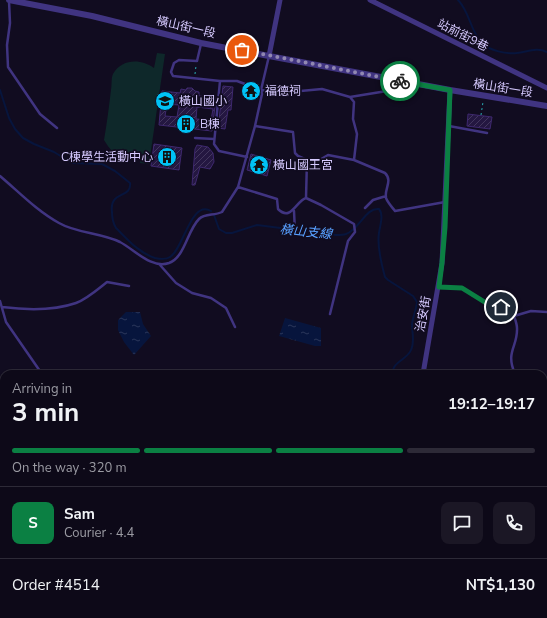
<!DOCTYPE html>
<meta charset="utf-8">
<style>
body{margin:0;font-family:"Nunito Sans","Noto Sans TC",sans-serif;background:#1b1725;color:#f1f3f6;height:100vh;display:flex;flex-direction:column;font-size:15px;white-space:nowrap}
*{box-sizing:border-box;margin:0}
p{font-size:13px;color:#9a9aa2}
.icon{flex:none;width:22px;height:22px;fill:none;stroke:currentColor;stroke-width:2;stroke-linecap:round;stroke-linejoin:round}
.map{position:relative;flex:1;overflow:hidden}
.sheet{position:absolute;left:0px;top:370px;width:547px;height:248px;display:flex;flex-direction:column;background:#0d0918;border-radius:12px 12px 0 0;box-shadow:0 1px 3px #0004,0 0 0 1px #2d2a37}
.sheet>*{flex:none}
.pin{position:absolute;display:grid;place-items:center;width:34px;height:34px;color:#fff;margin:-17px;border:2px solid #fff;border-radius:50%;box-shadow:0 1px 4px #0007}
.courier{position:absolute;display:grid;place-items:center;width:40px;height:40px;margin:-20px;border:3px solid #0b8043;border-radius:50%;background:#fff;color:#222;box-shadow:0 1px 5px #0007}
.overview em{font-style:normal;font-weight:700}
.overview div{display:flex;flex-direction:column-reverse}
.overview{display:flex;align-items:center;justify-content:space-between;height:68px;padding:0 12px}
h1{font-size:26px;font-weight:700;line-height:30px}
.bar{display:grid;grid-template-columns:repeat(4,1fr);gap:6px 4px;align-content:center;height:48px;padding:0 12px}
.bar i{height:5px;border-radius:3px;background:#2d2a37}
.bar .on{background:#0b8043}
.bar p{grid-column:span 4}
.line{display:flex;align-items:center;gap:10px;padding:0 12px;border-top:1px solid #2d2a37}
.line div{flex:1}
.round{display:grid;place-items:center;flex:none;width:42px;height:42px;border-radius:8px;background:#1b1725}
.map>svg:first-child{display:block}
</style>
<div class="map">
<svg width="547" height="618" viewBox="0 0 547 618">
<defs>
<pattern id="water-ripples" width="26" height="14" patternUnits="userSpaceOnUse"><rect width="26" height="14" fill="#07153d"/><path d="M2 4q2-2 4 0t4 0M15 11q2-2 4 0t4 0" fill="none" stroke="#2a365a"/></pattern>
<pattern id="building-hatch" width="6" height="6" patternUnits="userSpaceOnUse"><rect width="6" height="6" fill="#241741"/><path d="M-1 1l2-2M0 6l6-6M5 7l2-2" fill="none" stroke="#43375e"/></pattern>
</defs>
<rect width="100%" height="100%" fill="#110c20"/>
<path fill="#0e282a" d="M157,53L165,54L149,164L140,163L142,154C139,156 135,158 133,158C119,161 110,150 104,140C107,123 109,106 111,90C112,85 111,78 113,74C122,58 142,59 154,68Z"/>
<path fill="url(#water-ripples)" d="M126,312H140L143,324L151,336L134,355L124,342L118,330V320Z
M285,318L321,328V346H315L279,336Z
M274,614H319L320,618H276Z"/>
<g fill="none" stroke-linecap="round" stroke-linejoin="round">
<path stroke="#07153d" stroke-width="2" d="M458,0C470,12 470,31 482,43C490,51 506,54 517,53C527,52 537,47 547,52
M0,90L9,118L15,129L23,138L34,144L54,152L72,163L102,164L115,171L130,183C132,199 109,190 112,212C112,218 113,223 116,228C127,239 139,253 155,258C160,259 166,260 170,257C183,250 191,199 211,211
M214,215L219,229L226,233H232L257,225L336,235C339,235 343,235 346,234C359,230 366,207 379,209C384,215 380,225 379,233C377,244 382,266 385,277L388,280L413,296L417,302C416,310 413,317 412,324C412,333 415,342 411,350C407,360 391,362 393,374
M0,456L4,460
M543,497L547,505
M50,618L52,614"/>
</g>
<path fill="url(#building-hatch)" stroke="#3e286f" fill-rule="evenodd" d="M223,86L233,87L231,110H228L225,129L218,128Z
M187,88H192L195,91L199,92V96L216,98L212,131L159,125L162,91L180,93L181,89L186,90ZM167,104L179,105L177,117L165,116ZM197,107L213,109L211,120L196,119Z
M468,114L492,117L490,129L467,126Z
M154,144L182,148L179,170L151,166Z
M197,145L208,147L213,153L214,162L210,169L200,167L195,185H192L195,149Z
M251,154L271,160L267,176L247,170Z"/>
<g fill="none" stroke-linecap="round" stroke-linejoin="round">
<path stroke="#28aeb5" stroke-width="1" stroke-dasharray="2 3" stroke-linecap="butt" d="M195,74L196,66
M481,115L483,102"/>
<path stroke="#403481" stroke-width="2.5" d="M9,1L10,23L7,45L8,67L40,114L57,128
M201,44L197,61L179,60L174,63L171,72L173,76L220,81H237L261,90L279,93L322,89L350,97L354,102L353,119L357,134L354,160
M220,81L214,144L219,151L247,157
M350,97L393,90L397,87L401,81
M255,126L293,132L295,153L298,156L307,160L316,162L328,155L354,160L385,173C393,181 384,189 386,198C388,203 392,207 395,211L445,202
M449,126L487,133
M195,138L214,139
M0,176C19,192 37,211 59,223C76,233 101,233 120,242C135,250 151,269 169,263C185,257 187,231 199,219C205,213 214,216 222,212L238,187L255,126L262,94L261,90L269,56
M238,187L277,199L278,209C291,222 296,201 306,198L307,160
M306,198L321,205L354,224L355,232L348,241L330,314
M365,208L373,200L386,196
M294,211L295,232
M160,265L176,283L192,293L211,298L226,308L235,327
M439,287L462,288L491,306L501,307L514,316C515,319 517,324 517,328C518,347 505,351 515,374
M0,301L6,322L42,374
M2,307C26,310 53,311 76,303C87,299 98,289 107,282L129,286
M514,316L531,311L547,312
M543,408L547,412
M543,556L547,561
M98,614L99,618
M407,614L412,618
M60,618L61,614
M496,618L500,614"/>
<path stroke="#403481" stroke-width="5" d="M370,0L547,88
M269,56L280,0
M423,374L442,263L450,90
M365,618L367,614"/>
<path stroke="#403481" stroke-width="6" d="M9,0L92,16L201,43L269,56L450,90L547,106"/>
</g>
<g fill="none" stroke-linecap="round" stroke-linejoin="round">
<path stroke="#9188b1" stroke-width="4" stroke-dasharray="0 7.2" d="M242,50L400,81"/>
<path stroke="#0b8043" stroke-width="5" d="M400,81L450,90L445,227L442,263L439,287L462,288L491,306L501,307"/>
</g>
<defs>
<symbol id="temple-disc" viewBox="-11 -11 22 22"><circle r="9.5" fill="#00c2f5" stroke="#110c20"/><path d="M0-6L5-2H3V0L6.5 2.5H4V6H1.5V3h-3V6H-4V2.5H-6.5L-3 0V-2H-5Z" fill="#111"/></symbol>
<symbol id="school-disc" viewBox="-11 -11 22 22"><circle r="9.5" fill="#00c2f5" stroke="#110c20"/><path d="M0-5L7-2L0 1L-7-2ZM-4 1L0 2.5L4 1V4Q0 6-4 4Z" fill="#111"/></symbol>
<symbol id="building-disc" viewBox="-11 -11 22 22"><circle r="9.5" fill="#00c2f5" stroke="#110c20"/><path d="M-4-6H4V6H1V3H-1V6H-4ZM-2.5-4.3h1.7v1.8h-1.7ZM.8-4.3h1.7v1.8H.8ZM-2.5-1h1.7V.8h-1.7ZM.8-1h1.7V.8H.8Z" fill="#111"/></symbol>
</defs>
<g fill-rule="evenodd">
<use href="#temple-disc" x="240" y="80" width="22" height="22"/>
<use href="#school-disc" x="154" y="90" width="22" height="22"/>
<use href="#building-disc" x="175" y="113" width="22" height="22"/>
<use href="#building-disc" x="156" y="146" width="22" height="22"/>
<use href="#temple-disc" x="248" y="154" width="22" height="22"/>
</g>
<g text-anchor="middle" stroke-width="3.5" stroke-linejoin="round" paint-order="stroke">
<g font-size="12" fill="#d6caff" stroke="#110c20">
<text transform="translate(186 27) rotate(13)" y="4">橫山街一段</text>
<text transform="translate(463 35) rotate(27)" y="4">站前街9巷</text>
<text transform="translate(503 88) rotate(9)" y="4">橫山街一段</text>
<text transform="translate(423 314) rotate(-79)" y="4">治安街</text>
</g>
<g font-size="12" fill="#d6caff" stroke="#110c20" text-anchor="start">
<text x="265" y="95">福德祠</text>
<text x="179" y="105">橫山國小</text>
<text x="200" y="128">B棟</text>
<text x="153" y="161" text-anchor="end">C棟學生活動中心</text>
<text x="273" y="169">橫山國王宮</text>
</g>
<g font-size="13" font-style="italic" fill="#58a0ff" stroke="#110c20">
<text transform="translate(306 231) rotate(6)" y="5">橫山支線</text>
</g>
</g>
</svg>
<div class="pin" style="left:242px;top:50px;background:#ea580c"><svg class="icon" aria-label="bag" viewBox="0 0 24 24"><path d="M5 8h14l-1 12H6zM9 8a3 3 0 0 1 6 0"/></svg></div>
<div class="pin" style="left:501px;top:307px;background:#1f2937"><svg class="icon" aria-label="home" viewBox="0 0 24 24"><path d="M3 11l9-7 9 7M6 9v11h12V9"/></svg></div>
<div class="courier" style="left:400px;top:81px"><svg class="icon" aria-label="bike" viewBox="0 0 24 24"><circle cx="6" cy="16" r="4"/><circle cx="18" cy="16" r="4"/><path d="M6 16l4-8h5l3 8M10 8l3 8H6M13 5h3"/></svg></div>
<section class="sheet">
<div class="overview"><div><h1>3 min</h1><p>Arriving in</p></div><em>19:12–19:17</em></div>
<div class="bar"><i class="on"></i><i class="on"></i><i class="on"></i><i></i><p>On the way · 320 m</p></div>
<div class="line" style="height:72px"><b class="round" style="background:#0b8043;color:#fff">S</b><div><b>Sam</b><p>Courier · 4.4</p></div><a class="round"><svg class="icon" aria-label="chat" viewBox="0 0 24 24"><path d="M4 5h16v11H9l-5 4z"/></svg></a><a class="round"><svg class="icon" aria-label="phone" viewBox="0 0 24 24"><path d="M5 4h4l2 5-3 2q2 4 5 5l2-3 5 2v4C11 20 4 13 5 4z"/></svg></a></div>
<div class="line" style="height:52px"><div>Order #4514</div><b>NT$1,130</b></div>
</section>
</div>
